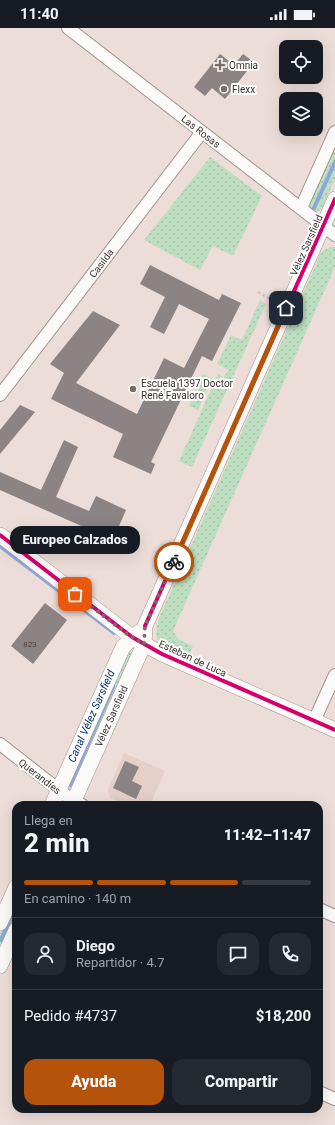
<!DOCTYPE html>
<html lang="es">
<meta charset="utf-8">
<style>
body{margin:0;font-family:Roboto,sans-serif;background:#242831;color:#f1f3f6;height:100vh;display:flex;flex-direction:column;font-size:15px;white-space:nowrap}
*{box-sizing:border-box;margin:0}
p{font-size:13px;color:#9ea1a6}
.icon{flex:none;width:22px;height:22px;fill:none;stroke:currentColor;stroke-width:2;stroke-linecap:round;stroke-linejoin:round}
.map{position:relative;flex:1;overflow:hidden}
.panel{position:absolute;left:12px;top:773px;width:311px;height:312px;display:flex;flex-direction:column;background:#171b24;border-radius:12px;box-shadow:0 4px 16px #0002}
.panel>*{flex:none}
.buttons{position:absolute;left:279px;top:12px;display:grid;gap:8px}
.buttons a{display:grid;place-items:center;width:44px;height:44px;border-radius:8px;background:#171b24;box-shadow:0 4px 16px #0002;font-size:20px}
.pin{position:absolute;display:grid;place-items:center;width:34px;height:34px;color:#fff;margin:-17px;border-radius:8px;box-shadow:0 2px 6px #0006}
.courier{position:absolute;display:grid;place-items:center;width:40px;height:40px;margin:-20px;border:3px solid #b45309;border-radius:50%;background:#fff;color:#222;box-shadow:0 1px 5px #0007}
.bubble{position:absolute;height:28px;border-radius:12px;background:#171b24;box-shadow:0 4px 16px #0002;font-size:13px;font-weight:800;line-height:28px;text-align:center}
.overview em{font-style:normal;font-weight:800}
.overview div{display:flex;flex-direction:column-reverse}
.overview{display:flex;align-items:center;justify-content:space-between;height:68px;padding:0 12px}
h1{font-size:26px;font-weight:800;line-height:30px}
.bar{display:grid;grid-template-columns:repeat(4,1fr);gap:6px 4px;align-content:center;height:48px;padding:0 12px}
.bar i{height:5px;border-radius:3px;background:#363941}
.bar .active{background:#b45309}
.bar p{grid-column:span 4}
.line{display:flex;align-items:center;gap:10px;padding:0 12px;border-top:1px solid #363941}
.line div{flex:1}
.round{display:grid;place-items:center;flex:none;width:42px;height:42px;border-radius:12px;background:#242831}
.primary-button{display:flex;gap:8px;margin-top:auto;padding:8px 12px}
.primary-button a{flex:1;height:46px;border-radius:12px;background:#b45309;color:#fff;font-size:16px;font-weight:800;line-height:46px;text-align:center}
.primary-button a+a{background:#242831;color:#f1f3f6}
.status{display:flex;justify-content:space-between;align-items:center;height:28px;padding:0 20px;background:#171b24;direction:ltr}
.status svg{height:11px;fill:currentColor}
.map>svg:first-child{display:block}
</style>
<div class="status"><b>11:40</b><svg viewBox="0 0 49 12"><path d="M0 12V9h3v3zM5 12V6h3v6zM10 12V3h3v9zM15 12V0h3v12zM26 1h20v11H26zM47 4h2v5h-2z"/></svg></div>
<div class="map">
<svg width="335" height="1097" viewBox="0 0 335 1097">
<defs>
<pattern id="grass-dots" width="8" height="8" patternUnits="userSpaceOnUse"><rect width="8" height="8" fill="#bedec1"/><path d="M2 2h.1M6 6h.1" fill="none" stroke="#a4bfa6" stroke-width="1.8" stroke-linecap="round"/></pattern>
</defs>
<rect width="100%" height="100%" fill="#edddd8"/>
<path fill="#e4cfc9" d="M124,725L165,743L150,777H125L110,770L108,762Z"/>
<path fill="url(#grass-dots)" d="M335,111V151L323,178L318,183L310,181L308,177Z
M210,129L262,168L233,228L213,218L200,242L144,212Z
M330,219H335V239L173,603L178,611L193,618L189,627L163,616L157,611L156,603L159,590L317,234L321,224Z
M260,272L266,276L192,439L179,433L218,346L224,349L228,342L217,336L231,307L242,312Z
M203,346L212,350L198,382L189,378Z
M130,622L131,624V627L71,760L69,761L67,760L123,625Z
M16,868C16,876 17,884 16,892C15,899 8,915 1,917L0,916V905Z"/>
<g fill="none" stroke-linecap="round" stroke-linejoin="round">
<path stroke="#8ca7d7" stroke-width="4" d="M314,180L335,134
M0,518L114,605
M70,757L113,659
M1,912L16,879"/>
</g>
<path fill="#8b8384" d="M220,26L234,37L243,26L254,34L225,71L212,60L205,68L194,59Z
M150,237L219,272L222,266L241,275L212,333L202,328L151,434L155,436L151,446L113,429L123,406L51,371L64,345L50,336L93,283L120,297L76,355L137,386L164,330L184,340L209,291L179,276L164,306L150,299L165,269L140,256Z
M20,377L35,384L0,426V402Z
M64,412L78,419L56,469L89,483L96,468L126,482L113,512L0,462V444L41,462Z
M45,575L67,592L33,636L11,618Z
M125,733L139,739L132,753L142,758L136,771L113,760Z"/>
<g fill="none" stroke-linecap="round" stroke-linejoin="round">
<defs>
<path id="minor" d="M68,0L335,207
M301,180L335,104
M0,367L202,104
M314,693L335,647
M0,716L73,773L82,777
M319,881L335,888
M319,1064L335,1071"/>
<path id="tertiary" d="M0,507L132,609L162,626L335,702
M52,777L123,619L139,604
M72,777L144,616L145,598L335,171
M0,895L16,859
M0,938L16,902"/>
</defs>
<use href="#minor" stroke="#9f948f" stroke-width="14"/>
<use href="#tertiary" stroke="#9f948f" stroke-width="16"/>
<path stroke="#c8c1c0" stroke-width="2.5" stroke-dasharray="3 2" stroke-linecap="butt" d="M258,264L275,274"/>
<use href="#minor" stroke="#fcfaf9" stroke-width="12"/>
<use href="#tertiary" stroke="#fcfaf9" stroke-width="15"/>
<defs>
<path id="cycleway" d="M0,507L132,609L162,626L335,702
M145,598L335,171"/>
</defs>
<use href="#cycleway" stroke="#fff" stroke-width="6"/>
<use href="#cycleway" stroke="#d6006c" stroke-width="4"/>
</g>
<g fill="none" stroke-linecap="round" stroke-linejoin="round">
<path stroke="#796d68" stroke-width="4" stroke-dasharray="0 7.2" d="M75,566L127,606L144,616L145,598L174,534"/>
<path stroke="#b45309" stroke-width="5" d="M174,534L286,280"/>
</g>
<g fill="#796d68" stroke="#fff" stroke-width="1.5">
<path d="M218 31h4v4h4v4h-4v4h-4v-4h-4v-4h4z"/>
<circle cx="224" cy="61" r="4"/>
<circle cx="133" cy="361" r="4"/>
</g>
<g text-anchor="middle" stroke-width="4" stroke-linejoin="round" paint-order="stroke">
<g font-size="8" fill="#4f4542">
<text x="30" y="619">823</text>
</g>
<g font-size="10" fill="#3b302c" stroke="#fff" text-anchor="start">
<text x="229" y="41">Omnia</text>
<text x="232" y="65">Flexx</text>
<text x="141" y="359">Escuela 1397 Doctor<tspan x="141" dy="12">René Favaloro</tspan></text>
</g>
<g font-size="10" fill="#3b302c" stroke="#fff">
<text transform="translate(201 103) rotate(38)" y="4">Las Rosas</text>
<text transform="translate(306 217) rotate(-66)" y="4">Vélez Sarsfield</text>
<text transform="translate(101 235) rotate(-53)" y="4">Casilda</text>
<text transform="translate(193 630) rotate(25)" y="4">Esteban de Luca</text>
<text transform="translate(111 688) rotate(-66)" y="4">Vélez Sarsfield</text>
<text transform="translate(40 748) rotate(38)" y="4">Querandíes</text>
</g>
<g font-size="11" font-style="italic" fill="#073170" stroke="#fff">
<text transform="translate(91 688) rotate(-66)" y="4">Canal Vélez Sarsfield</text>
</g>
</g>
</svg>
<div class="buttons">
<a><svg class="icon" aria-label="locate" viewBox="0 0 24 24"><circle cx="12" cy="12" r="6"/><path d="M12 2v4M12 18v4M2 12h4M18 12h4"/></svg></a>
<a><svg class="icon" aria-label="layers" viewBox="0 0 24 24"><path d="M12 4l9 5-9 5-9-5zM3 14l9 5 9-5"/></svg></a>
</div>
<div class="pin" style="left:75px;top:566px;background:#ea580c"><svg class="icon" aria-label="bag" viewBox="0 0 24 24"><path d="M5 8h14l-1 12H6zM9 8a3 3 0 0 1 6 0"/></svg></div>
<div class="pin" style="left:286px;top:280px;background:#1f2937"><svg class="icon" aria-label="home" viewBox="0 0 24 24"><path d="M3 11l9-7 9 7M6 9v11h12V9"/></svg></div>
<div class="courier" style="left:174px;top:534px"><svg class="icon" aria-label="bike" viewBox="0 0 24 24"><circle cx="6" cy="16" r="4"/><circle cx="18" cy="16" r="4"/><path d="M6 16l4-8h5l3 8M10 8l3 8H6M13 5h3"/></svg></div>
<div class="bubble" style="left:10px;top:498px;width:130px">Europeo Calzados</div>
<section class="panel">
<div class="overview"><div><h1>2 min</h1><p>Llega en</p></div><em>11:42–11:47</em></div>
<div class="bar"><i class="active"></i><i class="active"></i><i class="active"></i><i></i><p>En camino · 140 m</p></div>
<div class="line" style="height:72px"><a class="round"><svg class="icon" aria-label="person" viewBox="0 0 24 24"><circle cx="12" cy="8" r="4"/><path d="M4 21q1-7 8-7t8 7"/></svg></a><div><b>Diego</b><p>Repartidor · 4.7</p></div><a class="round"><svg class="icon" aria-label="chat" viewBox="0 0 24 24"><path d="M4 5h16v11H9l-5 4z"/></svg></a><a class="round"><svg class="icon" aria-label="phone" viewBox="0 0 24 24"><path d="M5 4h4l2 5-3 2q2 4 5 5l2-3 5 2v4C11 20 4 13 5 4z"/></svg></a></div>
<div class="line" style="height:52px"><div>Pedido #4737</div><b>$18,200</b></div>
<div class="primary-button"><a>Ayuda</a><a>Compartir</a></div>
</section>
</div>
